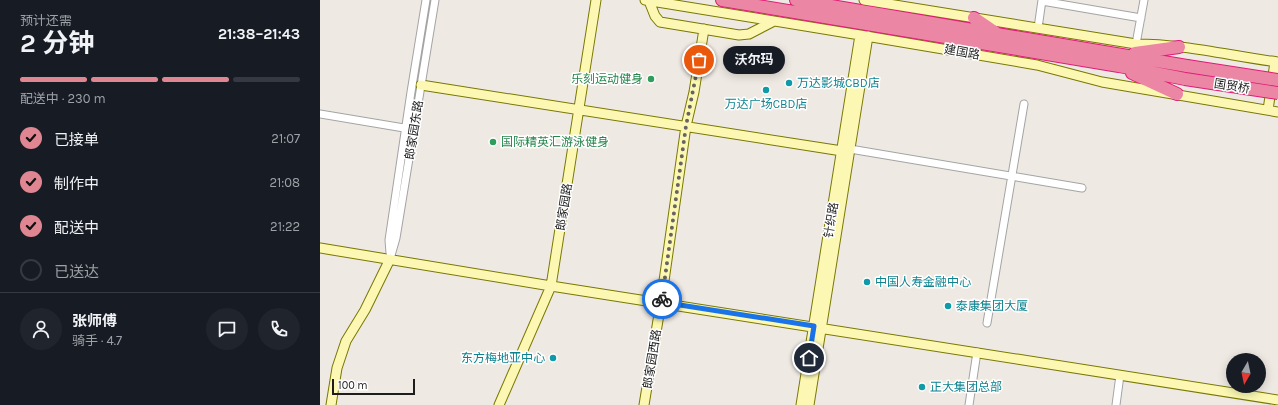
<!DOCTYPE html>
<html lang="zh">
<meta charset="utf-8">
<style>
body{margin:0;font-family:Karla,"Noto Sans SC",sans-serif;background:#20242c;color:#f1f3f6;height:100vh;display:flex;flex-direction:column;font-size:15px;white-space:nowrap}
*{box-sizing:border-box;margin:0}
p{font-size:13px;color:#9ea1a6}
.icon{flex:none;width:22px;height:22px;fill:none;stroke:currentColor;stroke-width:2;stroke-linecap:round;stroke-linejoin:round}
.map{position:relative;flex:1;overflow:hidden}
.details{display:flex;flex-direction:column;background:#171b24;width:320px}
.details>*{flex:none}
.needle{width:26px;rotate:189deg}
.controls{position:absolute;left:906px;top:353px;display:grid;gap:8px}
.controls a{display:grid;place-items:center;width:40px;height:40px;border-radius:50%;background:#171b24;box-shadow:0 2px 10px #0003;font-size:20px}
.scale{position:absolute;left:12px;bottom:10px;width:83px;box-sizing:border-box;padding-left:4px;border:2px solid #1d1d1d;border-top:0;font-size:11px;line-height:14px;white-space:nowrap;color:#1d1d1d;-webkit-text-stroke:3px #fff;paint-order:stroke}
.pin{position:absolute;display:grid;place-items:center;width:34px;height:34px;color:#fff;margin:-17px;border:2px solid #fff;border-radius:50%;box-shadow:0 1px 4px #0007}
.courier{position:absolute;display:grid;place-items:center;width:40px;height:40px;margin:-20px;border:3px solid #1a73e8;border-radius:50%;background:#fff;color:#222;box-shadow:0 1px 5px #0007}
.bubble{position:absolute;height:28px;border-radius:14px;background:#171b24;box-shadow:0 2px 10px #0003;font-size:13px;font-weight:700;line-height:28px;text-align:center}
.headline em{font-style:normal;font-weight:700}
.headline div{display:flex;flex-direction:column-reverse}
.headline{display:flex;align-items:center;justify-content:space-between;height:68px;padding:0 20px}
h1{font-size:26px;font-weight:700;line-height:30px}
.bar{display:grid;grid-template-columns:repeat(4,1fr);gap:6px 4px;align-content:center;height:48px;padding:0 20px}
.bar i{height:5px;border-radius:3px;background:#363941}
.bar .current{background:#e08692}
.bar p{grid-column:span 4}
.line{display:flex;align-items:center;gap:10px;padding:0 20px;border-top:1px solid #363941}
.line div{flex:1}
.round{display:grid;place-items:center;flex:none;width:42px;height:42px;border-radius:21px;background:#20242c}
ol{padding:0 20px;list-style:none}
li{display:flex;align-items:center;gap:12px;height:44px}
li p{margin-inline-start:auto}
li .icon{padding:4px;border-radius:50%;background:#e08692;color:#111;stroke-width:4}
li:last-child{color:#9ea1a6}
li i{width:22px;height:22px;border:2px solid #363941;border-radius:50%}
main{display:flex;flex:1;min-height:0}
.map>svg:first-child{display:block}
</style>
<main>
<section class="details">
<div class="headline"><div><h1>2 分钟</h1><p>预计还需</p></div><em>21:38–21:43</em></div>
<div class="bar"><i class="current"></i><i class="current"></i><i class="current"></i><i></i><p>配送中 · 230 m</p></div>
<ol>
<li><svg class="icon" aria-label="check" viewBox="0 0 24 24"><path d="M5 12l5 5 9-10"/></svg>已接单<p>21:07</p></li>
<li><svg class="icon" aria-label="check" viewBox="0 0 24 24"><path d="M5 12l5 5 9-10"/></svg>制作中<p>21:08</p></li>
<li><svg class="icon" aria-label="check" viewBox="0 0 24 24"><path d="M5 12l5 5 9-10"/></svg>配送中<p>21:22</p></li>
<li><i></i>已送达</li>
</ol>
<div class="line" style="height:72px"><a class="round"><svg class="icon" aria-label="person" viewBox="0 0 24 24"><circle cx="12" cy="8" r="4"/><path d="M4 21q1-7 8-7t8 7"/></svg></a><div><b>张师傅</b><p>骑手 · 4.7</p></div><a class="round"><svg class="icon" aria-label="chat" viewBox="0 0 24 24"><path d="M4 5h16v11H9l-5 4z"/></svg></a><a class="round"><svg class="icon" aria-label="phone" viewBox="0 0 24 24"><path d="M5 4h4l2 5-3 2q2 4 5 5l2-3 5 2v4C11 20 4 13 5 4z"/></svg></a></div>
</section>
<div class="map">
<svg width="958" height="405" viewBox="0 0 958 405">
<rect width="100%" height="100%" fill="#efe9e3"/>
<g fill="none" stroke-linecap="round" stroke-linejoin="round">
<defs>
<path id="street" d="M722,1L821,18
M718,28L722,0
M816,44L824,0
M0,114L90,129
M530,149L762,188
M70,253L69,240L91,92L106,0
M70,259L76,238L115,0
M667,323L704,104
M649,405L657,352
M796,405L800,375"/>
<path id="secondary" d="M325,0L540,35L717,65L782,82L958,112
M544,0L816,44C864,44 911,56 958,62
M329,1L335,16L340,22L419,35L429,34L454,21
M101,85L522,151
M948,110L955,62
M0,248L231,286L958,400
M11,405L17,368L26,341L45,310L70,259
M179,405L231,286L276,0
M324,405L341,302L366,126L374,92L384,29
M481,405L540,35
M489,405L548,36"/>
<path id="highway" d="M402,0L799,66L865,79
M476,0L867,66
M654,18L676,33
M815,53L859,47
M812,73L857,94"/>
</defs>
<use href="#street" stroke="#a4a4a4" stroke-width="9"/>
<use href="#secondary" stroke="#797800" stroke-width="11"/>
<use href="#highway" stroke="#e11b77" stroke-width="14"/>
<use href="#street" stroke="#fff" stroke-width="7"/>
<use href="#secondary" stroke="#fcf8b3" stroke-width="9"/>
<use href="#highway" stroke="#eb86a5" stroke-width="12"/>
<defs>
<path id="highway-bridge" d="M867,66L958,80
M865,79L958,93"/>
</defs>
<use href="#highway-bridge" stroke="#e11b77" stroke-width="14" stroke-linecap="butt"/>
<use href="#highway-bridge" stroke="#eb86a5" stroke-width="12"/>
</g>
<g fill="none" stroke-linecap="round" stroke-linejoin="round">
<path stroke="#666462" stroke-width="4" stroke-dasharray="0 7.2" d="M342,299L366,126L379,60"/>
<path stroke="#1a73e8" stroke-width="5" d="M342,299L341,302L494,326L489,358"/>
</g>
<g fill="#2e9e5b" stroke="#fff" stroke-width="1.5">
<circle cx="331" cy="79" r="4"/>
<circle cx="173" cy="142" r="4"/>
</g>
<g fill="#0f9aa8" stroke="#fff" stroke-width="1.5">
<circle cx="469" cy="83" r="4"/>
<circle cx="446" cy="90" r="4"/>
<circle cx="547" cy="282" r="4"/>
<circle cx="628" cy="306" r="4"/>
<circle cx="233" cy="358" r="4"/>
<circle cx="602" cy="387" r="4"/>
</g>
<g text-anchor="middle" stroke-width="3" stroke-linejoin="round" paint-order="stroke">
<g font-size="12" fill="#1d1d1d" stroke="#fff">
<text transform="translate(642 52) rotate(10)" y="4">建国路</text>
<text transform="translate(912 86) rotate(9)" y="4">国贸桥</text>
<text transform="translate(94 130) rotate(-81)" y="4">郎家园东路</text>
<text transform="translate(244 207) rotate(-81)" y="4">郎家园路</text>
<text transform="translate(511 220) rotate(-81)" y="4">针织路</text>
<text transform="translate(332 359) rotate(-81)" y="4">郎家园西路</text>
</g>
<g font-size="12" fill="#27864d" stroke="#fff" text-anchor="end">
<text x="323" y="83">乐刻运动健身</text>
<text x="181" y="146" text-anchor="start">国际精英汇游泳健身</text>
</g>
<g font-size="12" fill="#0d838f" stroke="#fff" text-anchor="start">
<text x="477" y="87">万达影城CBD店</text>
<text x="446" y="108" text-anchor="middle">万达广场CBD店</text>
<text x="555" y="286">中国人寿金融中心</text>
<text x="636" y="310">泰康集团大厦</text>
<text x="225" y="362" text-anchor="end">东方梅地亚中心</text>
<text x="610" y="391">正大集团总部</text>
</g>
</g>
</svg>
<div class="controls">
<a><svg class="needle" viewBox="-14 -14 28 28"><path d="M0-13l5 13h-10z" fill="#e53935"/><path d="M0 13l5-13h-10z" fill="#9ea1a6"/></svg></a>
</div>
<div class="scale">100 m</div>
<div class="pin" style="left:379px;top:60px;background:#ea580c"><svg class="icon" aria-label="bag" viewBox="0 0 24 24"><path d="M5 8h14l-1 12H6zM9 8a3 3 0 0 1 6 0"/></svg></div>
<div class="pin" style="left:489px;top:358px;background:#1f2937"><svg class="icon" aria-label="home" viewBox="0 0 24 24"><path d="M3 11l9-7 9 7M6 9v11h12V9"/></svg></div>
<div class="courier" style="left:342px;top:299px"><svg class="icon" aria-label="bike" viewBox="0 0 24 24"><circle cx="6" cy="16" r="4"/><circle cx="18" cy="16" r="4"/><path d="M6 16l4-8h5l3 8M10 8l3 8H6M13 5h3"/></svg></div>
<div class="bubble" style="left:403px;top:46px;width:62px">沃尔玛</div>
</div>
</main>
